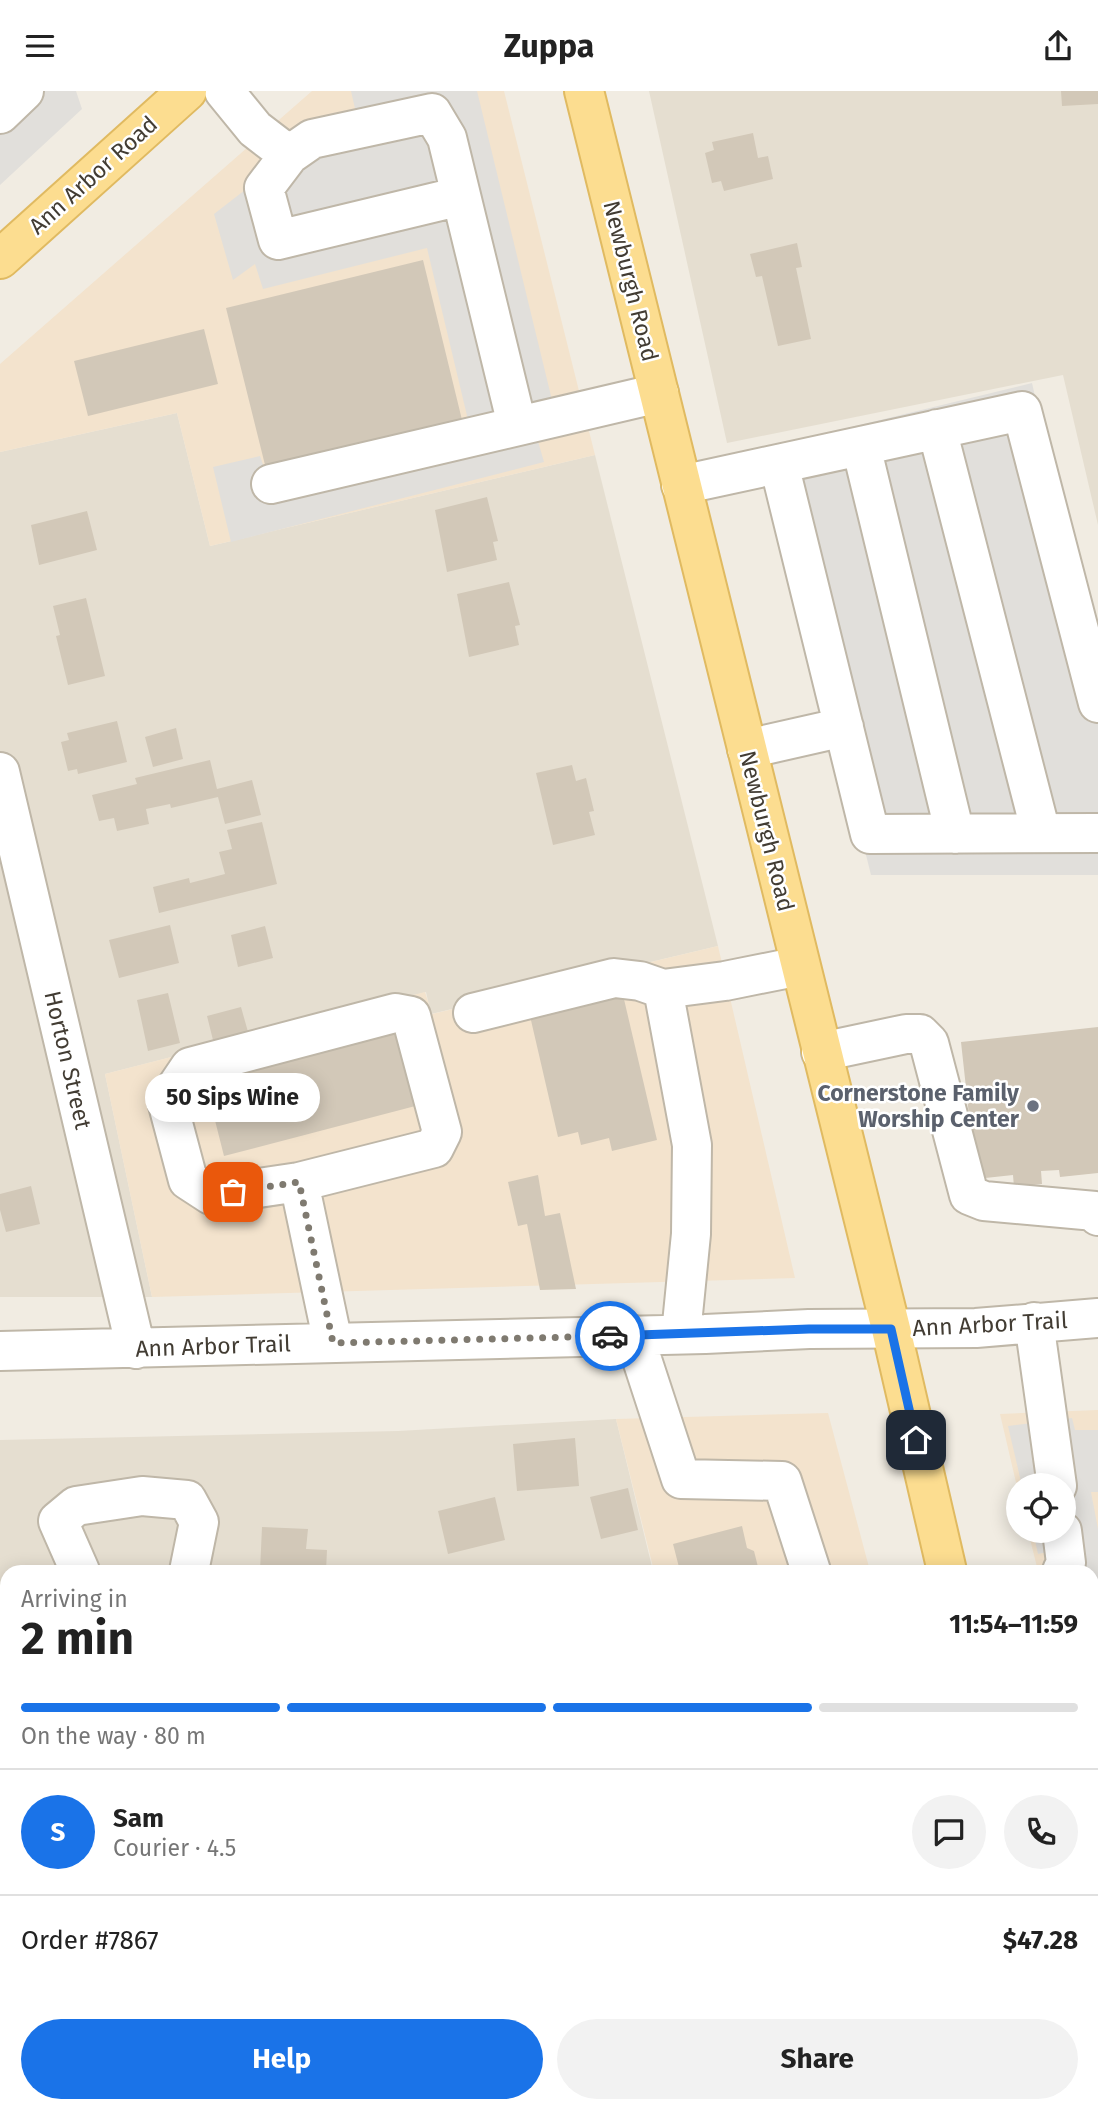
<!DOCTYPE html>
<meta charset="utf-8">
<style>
body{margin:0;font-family:"Fira Sans",sans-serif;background:#f2f2f2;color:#222;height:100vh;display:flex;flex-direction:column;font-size:26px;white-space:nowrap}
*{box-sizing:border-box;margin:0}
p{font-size:23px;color:#767676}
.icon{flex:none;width:38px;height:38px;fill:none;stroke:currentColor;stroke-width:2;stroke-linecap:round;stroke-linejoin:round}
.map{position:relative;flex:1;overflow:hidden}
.side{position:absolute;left:0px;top:1474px;width:1099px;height:548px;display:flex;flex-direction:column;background:#fff;border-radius:21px 21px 0 0;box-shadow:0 4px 18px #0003}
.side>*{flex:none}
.buttons{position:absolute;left:1006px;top:1382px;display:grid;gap:14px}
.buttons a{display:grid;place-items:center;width:70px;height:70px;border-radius:50%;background:#fff;box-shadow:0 4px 18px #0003;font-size:35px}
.pin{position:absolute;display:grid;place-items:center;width:60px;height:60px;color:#fff;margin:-30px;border-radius:14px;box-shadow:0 4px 10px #0006}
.courier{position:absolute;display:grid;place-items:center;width:70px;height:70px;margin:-35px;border:5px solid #1a73e8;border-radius:50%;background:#fff;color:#222;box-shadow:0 2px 9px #0007}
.bubble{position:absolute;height:49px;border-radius:24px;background:#fff;box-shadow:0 4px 18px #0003;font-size:23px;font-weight:700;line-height:49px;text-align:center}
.overview em{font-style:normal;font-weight:700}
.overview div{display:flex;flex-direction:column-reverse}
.overview{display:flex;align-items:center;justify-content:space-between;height:119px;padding:0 21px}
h1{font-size:46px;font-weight:700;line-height:52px}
.bar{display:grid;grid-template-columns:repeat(4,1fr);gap:10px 7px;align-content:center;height:84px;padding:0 21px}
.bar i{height:9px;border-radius:5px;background:#e0e0e0}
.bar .selected{background:#1a73e8}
.bar p{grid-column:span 4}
.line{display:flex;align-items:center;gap:18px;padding:0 21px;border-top:2px solid #e0e0e0}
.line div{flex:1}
.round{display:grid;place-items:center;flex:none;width:74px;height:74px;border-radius:37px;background:#f2f2f2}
.primary-button{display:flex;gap:14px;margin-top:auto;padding:14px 21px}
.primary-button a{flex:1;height:80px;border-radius:42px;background:#1a73e8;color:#fff;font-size:28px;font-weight:700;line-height:80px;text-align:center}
.primary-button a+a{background:#f2f2f2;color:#222}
header{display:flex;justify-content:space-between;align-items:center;height:91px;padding:0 21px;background:#fff;font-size:32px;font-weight:700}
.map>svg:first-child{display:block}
</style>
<header><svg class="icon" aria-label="menu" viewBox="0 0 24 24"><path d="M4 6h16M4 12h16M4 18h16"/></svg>Zuppa<svg class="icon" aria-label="share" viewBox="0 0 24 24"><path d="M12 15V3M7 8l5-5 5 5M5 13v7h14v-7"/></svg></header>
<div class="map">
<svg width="1098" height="2021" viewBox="0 0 1098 2021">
<rect width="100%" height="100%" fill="#f1ece2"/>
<path fill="#e5ded0" d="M649,0H1098V434L1063,284L727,352Z
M177,322L210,455L595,364L718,855L431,923L426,901L105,983L152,1206H0V361Z
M616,1328L653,1480H7V2014H1006L1008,2021H0V1349L398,1340Z
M1098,1619V1729L1092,1705V1620Z"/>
<path fill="#f3e3cd" d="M312,0H504L595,364L210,455L177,322L0,361V273Z
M718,855L795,1187L152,1206L105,983L425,901L432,923Z
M1098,1319V1619L1092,1620V1480H1038L1028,1440H1064V1395H1018V1400L1000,1323Z
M828,1322L870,1480H654L616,1328Z"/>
<path fill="#e1dfdb" d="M0,0H76L82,18L0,94Z
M351,0H477L560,342L537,347L544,371L231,451L213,376L260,365L266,382L469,333L427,157L263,198L255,173L233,189L214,123L245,99L252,90L356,22Z
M1032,292L1098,576V784H871L765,357Z
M1072,1327L1075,1339H1098V1401H1091L1098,1438V1533L1092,1534V1480H1043L1041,1475L1057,1472L1058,1459L1038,1463L1033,1440H1064V1395H1022L1008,1335Z"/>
<path fill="#d2c8b8" d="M1061,0H1098V13L1062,15Z
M753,42L758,67L768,65L773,88L724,100L721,90L712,92L705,62L714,59L712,51Z
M797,152L802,176L796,177L811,248L778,255L762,185L756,186L750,163Z
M423,169L463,333L267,382L226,217Z
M204,238L218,293L88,325L74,270Z
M487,406L498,450L493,451L497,469L447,481L435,419Z
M87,420L97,459L39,474L31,434Z
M509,491L520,534L515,535L519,554L469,566L457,503Z
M86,507L105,585L68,594L56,545L60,544L53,515Z
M117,630L127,671L78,683L77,678L68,680L61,651L69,649L67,642Z
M176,637L183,668L153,676L145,646Z
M210,669L217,698L252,689L261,724L225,733L218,706L171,717L170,713L146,718L149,733L117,740L114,727L99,730L92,704L137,693L135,687Z
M572,674L576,690L586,687L594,720L589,721L595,744L553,754L536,682Z
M262,731L277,793L159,822L153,796L189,787L190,792L225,783L219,761L232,758L227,739Z
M170,834L179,872L119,887L109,849Z
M265,835L273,867L238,876L231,844Z
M168,902L180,952L148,960L137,909Z
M623,904L657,1049L612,1060L609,1047L581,1054L578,1041L558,1046L530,925Z
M241,916L250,948L215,957L207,925Z
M1098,936V1082L1060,1086L1059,1079L1041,1080L1042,1093L1014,1096L1013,1084L976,1088L961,951Z
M404,939L423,1013L224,1065L205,990Z
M538,1084L545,1125L560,1122L576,1198L540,1199L527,1133L518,1135L508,1091Z
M31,1095L40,1133L6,1141L0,1119V1103Z
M575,1347L579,1395L517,1400L513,1353Z
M628,1397L638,1439L601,1448L590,1406Z
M495,1406L505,1449L448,1463L438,1420Z
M742,1435L747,1457L754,1460L759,1480H680L673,1453Z
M262,1436L308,1438L306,1458L327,1459L326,1480H260Z
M7,1513V1670L0,1663V1520Z
M7,2002V2014H84L79,2021H0V2013Z"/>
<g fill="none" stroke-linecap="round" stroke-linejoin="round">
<defs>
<path id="minor" d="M224,0L255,38L289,64L312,48L432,22L447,47L517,334
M0,23L24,0
M289,64L264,97L278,149L461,105
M937,338L1041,742
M861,355L955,743
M779,373L870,743L1098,742
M271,393L659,302
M681,394L1022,320L1098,612
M747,658L844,636
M0,681L136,1258
M473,922L614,887L640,890L663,898
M821,961L906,943H920L929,952L969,1104L984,1110L1095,1120L1098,1125
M299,1091L211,1104L188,1089L167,1010L190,976L395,922L411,925L442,1041L434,1057L299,1091L333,1252
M1034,1231L1057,1395
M681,1243L691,1143L692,1054L663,898L725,890L800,875
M634,1244L681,1388L782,1390L811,1480
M0,1260L705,1243L809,1238L976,1237L1098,1227
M80,1480L58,1430L76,1415L142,1405L187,1409L199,1431L189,1480
M1062,1480L1066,1472L1062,1440
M0,1760L7,1759
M0,1899L7,1896
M843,2021L852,2014
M952,2021L976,2014"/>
<path id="major" d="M584,0L891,1238L947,1480
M0,168L187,0
M1084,2014L1086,2021"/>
</defs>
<use href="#minor" stroke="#bfb7a8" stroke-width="42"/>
<use href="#major" stroke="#e0ba61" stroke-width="42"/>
<use href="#minor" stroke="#fff" stroke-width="38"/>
<use href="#major" stroke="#fcdd90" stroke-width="38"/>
</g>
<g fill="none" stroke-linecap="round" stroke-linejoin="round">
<path stroke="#7f7a70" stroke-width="7" stroke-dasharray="0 12.6" d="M233,1101L299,1091L333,1252L610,1245"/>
<path stroke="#1a73e8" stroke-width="9" d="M610,1245L809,1238H891L916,1349"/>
</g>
<circle fill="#6b7280" stroke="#fff" stroke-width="2.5" cx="1033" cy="1015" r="7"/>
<g text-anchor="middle" stroke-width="5" stroke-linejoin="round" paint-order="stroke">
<g font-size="23" fill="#423c33" stroke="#fff">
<text transform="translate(93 84) rotate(-42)" y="8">Ann Arbor Road</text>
<text transform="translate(631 190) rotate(76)" y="8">Newburgh Road</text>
<text transform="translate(767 740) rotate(76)" y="8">Newburgh Road</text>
<text transform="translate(68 969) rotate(77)" y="8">Horton Street</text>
<text transform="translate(990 1233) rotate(-3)" y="8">Ann Arbor Trail</text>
<text transform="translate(213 1255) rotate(-2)" y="8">Ann Arbor Trail</text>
</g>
<g font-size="23" font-weight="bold" fill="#5b616d" stroke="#fff" text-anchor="end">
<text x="1019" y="1010">Cornerstone Family<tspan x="1019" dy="26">Worship Center</tspan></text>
</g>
</g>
</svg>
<div class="buttons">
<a><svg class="icon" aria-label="locate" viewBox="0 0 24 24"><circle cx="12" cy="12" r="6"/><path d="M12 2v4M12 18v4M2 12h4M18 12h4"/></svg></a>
</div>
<div class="pin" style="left:233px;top:1101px;background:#ea580c"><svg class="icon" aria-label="bag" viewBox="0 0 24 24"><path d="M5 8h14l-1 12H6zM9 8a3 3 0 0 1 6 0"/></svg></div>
<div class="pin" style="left:916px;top:1349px;background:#1f2937"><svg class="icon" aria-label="home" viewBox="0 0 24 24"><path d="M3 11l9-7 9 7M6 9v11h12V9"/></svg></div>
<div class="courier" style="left:610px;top:1245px"><svg class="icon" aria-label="car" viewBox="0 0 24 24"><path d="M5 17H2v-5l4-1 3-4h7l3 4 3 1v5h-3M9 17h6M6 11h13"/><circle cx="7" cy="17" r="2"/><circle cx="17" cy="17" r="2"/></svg></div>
<div class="bubble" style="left:145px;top:982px;width:175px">50 Sips Wine</div>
<section class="side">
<div class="overview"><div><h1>2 min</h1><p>Arriving in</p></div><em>11:54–11:59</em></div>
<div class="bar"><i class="selected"></i><i class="selected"></i><i class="selected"></i><i></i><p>On the way · 80 m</p></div>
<div class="line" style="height:126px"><b class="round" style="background:#1a73e8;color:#fff">S</b><div><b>Sam</b><p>Courier · 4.5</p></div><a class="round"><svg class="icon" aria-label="chat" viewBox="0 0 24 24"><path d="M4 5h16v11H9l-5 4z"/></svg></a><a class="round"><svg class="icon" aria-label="phone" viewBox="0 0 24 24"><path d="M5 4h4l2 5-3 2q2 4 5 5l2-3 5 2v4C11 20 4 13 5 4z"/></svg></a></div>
<div class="line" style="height:91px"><div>Order #7867</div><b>$47.28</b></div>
<div class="primary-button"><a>Help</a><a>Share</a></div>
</section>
</div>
